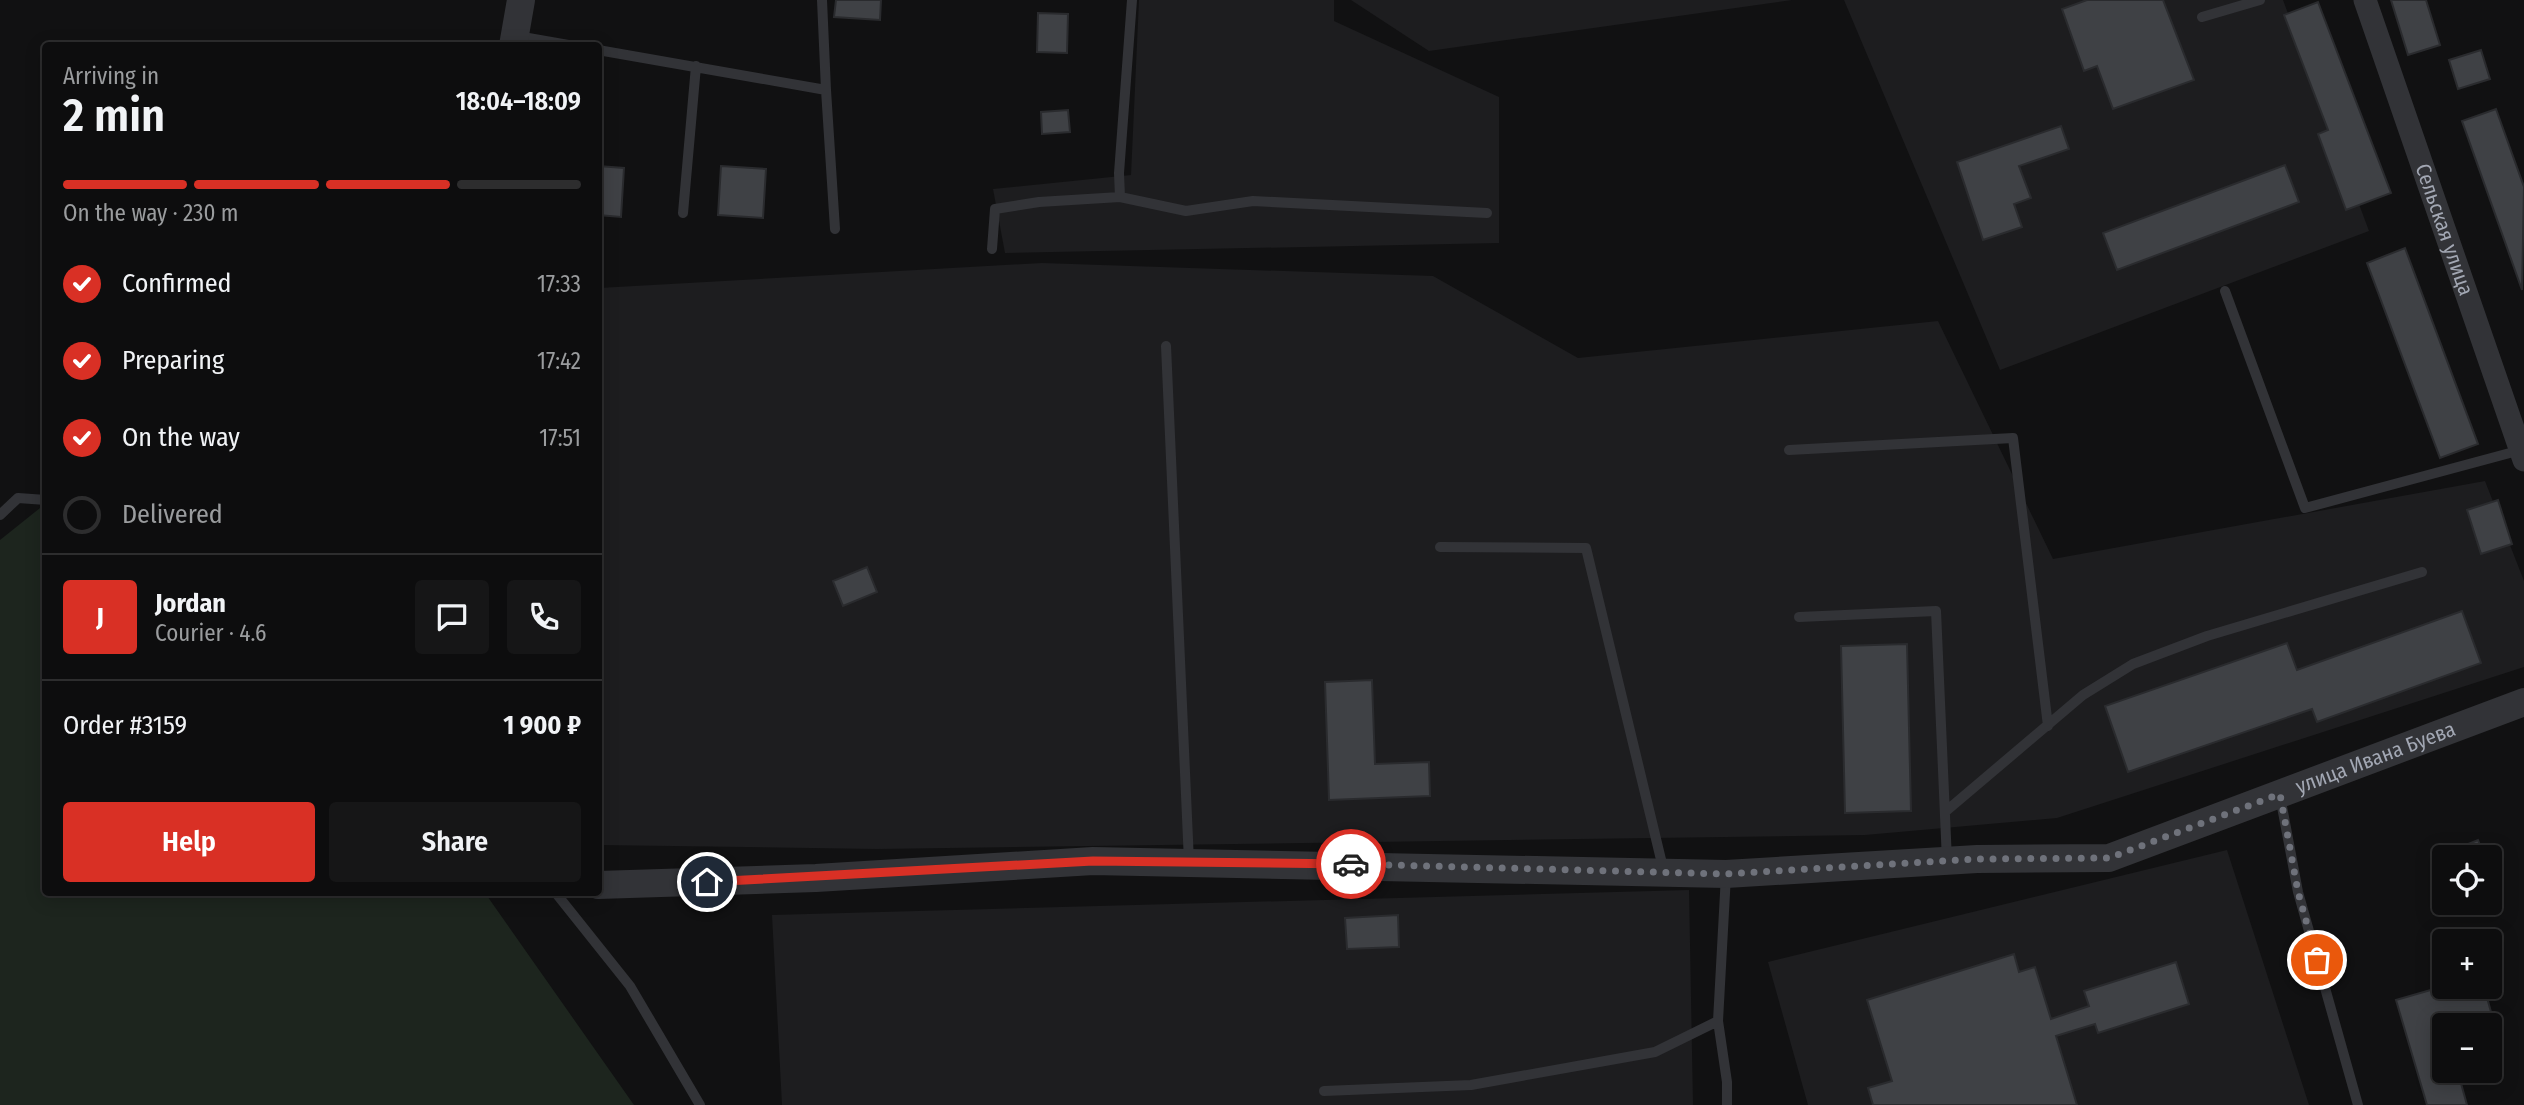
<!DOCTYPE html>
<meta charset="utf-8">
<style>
body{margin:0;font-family:"Fira Sans Condensed",sans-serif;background:#161617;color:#f1f3f6;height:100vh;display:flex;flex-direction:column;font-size:26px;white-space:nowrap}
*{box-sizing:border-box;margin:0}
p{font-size:23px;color:#9a9c9e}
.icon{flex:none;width:38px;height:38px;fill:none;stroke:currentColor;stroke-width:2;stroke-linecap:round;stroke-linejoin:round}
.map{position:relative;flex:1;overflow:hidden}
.sheet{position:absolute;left:42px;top:42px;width:560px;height:854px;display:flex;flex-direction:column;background:#0d0d0e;border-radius:7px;box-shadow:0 4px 18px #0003,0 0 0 2px #2d2d2e}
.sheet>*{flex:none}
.buttons{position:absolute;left:2432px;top:845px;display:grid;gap:14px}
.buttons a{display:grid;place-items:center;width:70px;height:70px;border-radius:7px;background:#0d0d0e;box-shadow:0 4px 18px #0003,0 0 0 2px #2d2d2e;font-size:35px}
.pin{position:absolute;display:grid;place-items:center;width:60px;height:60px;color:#fff;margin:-30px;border:4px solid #fff;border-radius:50%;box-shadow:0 2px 7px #0007}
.courier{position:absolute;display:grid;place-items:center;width:70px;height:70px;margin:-35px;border:5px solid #d93025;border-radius:50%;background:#fff;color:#222;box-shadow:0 2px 9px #0007}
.summary em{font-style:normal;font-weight:600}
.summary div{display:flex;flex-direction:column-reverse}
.summary{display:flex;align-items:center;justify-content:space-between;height:119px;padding:0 21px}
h1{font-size:46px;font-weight:600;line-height:52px}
.bar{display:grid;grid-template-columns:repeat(4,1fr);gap:10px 7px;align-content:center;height:84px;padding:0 21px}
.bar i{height:9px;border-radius:5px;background:#2d2d2e}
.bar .selected{background:#d93025}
.bar p{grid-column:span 4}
.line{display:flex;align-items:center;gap:18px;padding:0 21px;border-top:2px solid #2d2d2e}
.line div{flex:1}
.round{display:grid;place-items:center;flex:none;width:74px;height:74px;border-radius:7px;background:#161617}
ol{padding:0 21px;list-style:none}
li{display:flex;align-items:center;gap:21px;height:77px}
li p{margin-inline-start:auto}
li .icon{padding:7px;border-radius:50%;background:#d93025;color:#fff;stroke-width:4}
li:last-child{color:#9a9c9e}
li i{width:38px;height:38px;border:4px solid #2d2d2e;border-radius:50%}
.action{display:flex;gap:14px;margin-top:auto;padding:14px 21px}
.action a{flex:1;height:80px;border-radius:7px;background:#d93025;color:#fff;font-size:28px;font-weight:600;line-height:80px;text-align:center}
.action a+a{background:#161617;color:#f1f3f6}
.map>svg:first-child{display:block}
</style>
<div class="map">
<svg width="2524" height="1105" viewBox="0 0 2524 1105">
<rect width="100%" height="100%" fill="#111112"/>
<path fill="#1d1d1f" d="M1139,0H1334V21L1499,97V243L1005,253L993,189L1131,175Z
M1351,0H1792L1429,51Z
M1844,0H2283L2369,231L2000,370Z
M1042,263L1433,276L1578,358L1938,321L2053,559L2485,481L2524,581V667L2057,818L1865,835L877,849L599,845V288Z
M2227,850L2309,1105H1808L1768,962Z
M1689,890L1693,1105H782L772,915Z"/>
<path fill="#1d251e" d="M45,504L46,892L485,893L634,1105H0V540Z"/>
<path fill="#3f4145" stroke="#2a2b2e" stroke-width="2" d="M836,0H881L880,20L834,17Z
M2087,0H2163L2194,80L2113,109L2097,66L2084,71L2062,9Z
M2391,0H2426L2440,45L2408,55Z
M2318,2L2391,193L2346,210L2318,134L2328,130L2284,15Z
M1038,13L1068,14L1067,53L1037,52Z
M2481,50L2490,79L2458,89L2449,60Z
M2496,109L2524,187L2522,290L2462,121Z
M1068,110L1070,132L1042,134L1041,112Z
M2061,126L2069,149L2019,166L2031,198L2014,204L2022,227L1983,240L1957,162Z
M2285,165L2299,202L2117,270L2103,233Z
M598,166L624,168L621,217L598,215Z
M721,166L766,169L763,218L718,215Z
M2405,248L2478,444L2440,458L2367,263Z
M2498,500L2512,544L2481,554L2467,510Z
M867,567L877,592L843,606L833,581Z
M2462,611L2481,663L2317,722L2312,709L2128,772L2105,706L2287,643L2297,670Z
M1907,644L1911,811L1845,813L1841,646Z
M1372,680L1375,764L1429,762L1430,796L1329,800L1325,682Z
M2478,840L2485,858H2436V857Z
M1398,915L1399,947L1347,949L1345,918Z
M2014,954L2019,972L2035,967L2051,1019L2089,1006L2084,991L2176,962L2189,1004L2098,1033L2095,1024L2056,1036L2077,1105H1873L1868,1088L1892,1081L1867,1000Z
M2441,987H2484L2495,1026H2445V1080L2459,1076L2467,1105H2427L2396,1000Z"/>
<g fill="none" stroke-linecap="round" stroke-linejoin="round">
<path stroke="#323337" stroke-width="10" d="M2202,17L2260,0
M517,36L574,46
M598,50L826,90L822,0
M826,90L835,229
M1120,197L1186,211L1253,201L1487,213
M683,213L696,66
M992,249L995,209L1039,202L1120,197L1119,173L1132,0
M2225,291L2305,508L2521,450
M1166,346L1189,862
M1789,450L2013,438L2048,726
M0,515L18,498L46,500
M1440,547L1586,548L1664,872
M1799,617L1936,611L1947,861
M2280,796L2298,892L2358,1105
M1945,812L2083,695L2133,664L2207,636L2422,572
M555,892L630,986L700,1105
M1718,1021L1727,1082V1105
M1324,1091L1471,1085L1655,1052L1718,1021L1726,875"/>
<path stroke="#323337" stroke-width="23" id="s1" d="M2365,0L2524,460"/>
<g stroke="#323337" stroke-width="28">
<path d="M513,46L521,0"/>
<path id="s2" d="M598,885L816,878L1093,861L1726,874L1977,859L2109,858L2524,702"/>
</g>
</g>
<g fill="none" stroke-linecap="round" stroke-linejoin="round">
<path stroke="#6f727b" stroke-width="7" stroke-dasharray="0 12.6" d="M1351,864L1726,874L1977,859L2109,858L2280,794L2298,892L2317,960"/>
<path stroke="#d93025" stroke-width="9" d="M707,882L1093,861L1351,864"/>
</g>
<g text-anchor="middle" stroke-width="7" stroke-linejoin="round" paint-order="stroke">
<g font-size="21" fill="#a2a7b3" stroke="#0c0c0d">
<text dy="7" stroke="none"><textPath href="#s1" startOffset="243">Сельская улица</textPath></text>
<text dy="7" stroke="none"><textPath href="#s2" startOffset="1797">улица Ивана Буева</textPath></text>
</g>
</g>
</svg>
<div class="buttons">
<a><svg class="icon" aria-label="locate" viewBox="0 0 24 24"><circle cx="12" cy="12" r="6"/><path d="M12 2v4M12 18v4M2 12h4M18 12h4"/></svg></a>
<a>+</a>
<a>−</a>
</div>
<div class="pin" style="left:2317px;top:960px;background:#ea580c"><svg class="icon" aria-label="bag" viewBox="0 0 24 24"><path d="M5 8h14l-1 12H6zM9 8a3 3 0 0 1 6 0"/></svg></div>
<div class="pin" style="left:707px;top:882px;background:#1f2937"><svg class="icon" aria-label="home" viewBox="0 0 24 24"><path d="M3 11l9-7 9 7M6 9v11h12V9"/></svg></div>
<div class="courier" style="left:1351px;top:864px"><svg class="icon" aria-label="car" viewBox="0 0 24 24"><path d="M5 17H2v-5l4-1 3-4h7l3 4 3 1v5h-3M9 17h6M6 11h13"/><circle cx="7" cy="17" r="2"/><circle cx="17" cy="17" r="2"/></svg></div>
<section class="sheet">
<div class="summary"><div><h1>2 min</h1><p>Arriving in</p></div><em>18:04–18:09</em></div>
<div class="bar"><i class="selected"></i><i class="selected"></i><i class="selected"></i><i></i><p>On the way · 230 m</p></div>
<ol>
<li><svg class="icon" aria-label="check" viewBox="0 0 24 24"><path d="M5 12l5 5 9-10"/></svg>Confirmed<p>17:33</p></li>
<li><svg class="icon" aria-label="check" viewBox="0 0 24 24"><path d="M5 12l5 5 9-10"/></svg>Preparing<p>17:42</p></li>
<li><svg class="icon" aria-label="check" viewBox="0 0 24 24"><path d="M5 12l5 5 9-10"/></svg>On the way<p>17:51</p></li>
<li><i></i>Delivered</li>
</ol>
<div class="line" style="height:126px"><b class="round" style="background:#d93025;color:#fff">J</b><div><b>Jordan</b><p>Courier · 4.6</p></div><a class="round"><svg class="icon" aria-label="chat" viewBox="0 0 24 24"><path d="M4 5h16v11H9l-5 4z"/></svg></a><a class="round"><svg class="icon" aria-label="phone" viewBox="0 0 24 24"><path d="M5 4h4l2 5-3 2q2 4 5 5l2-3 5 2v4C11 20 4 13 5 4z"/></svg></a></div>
<div class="line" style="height:91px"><div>Order #3159</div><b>1 900 ₽</b></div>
<div class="action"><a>Help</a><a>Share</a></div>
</section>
</div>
